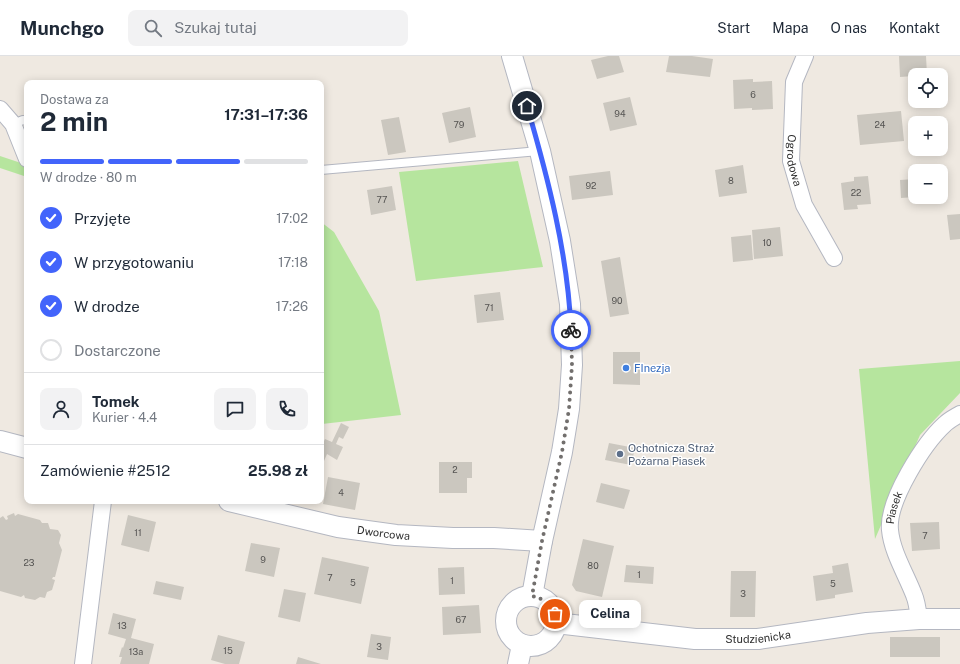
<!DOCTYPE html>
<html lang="pl">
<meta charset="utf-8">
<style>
body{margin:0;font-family:"Public Sans",sans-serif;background:#f2f2f3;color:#1f2937;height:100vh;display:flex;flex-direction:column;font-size:15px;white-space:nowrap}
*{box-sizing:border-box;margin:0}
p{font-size:13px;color:#747a83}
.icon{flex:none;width:22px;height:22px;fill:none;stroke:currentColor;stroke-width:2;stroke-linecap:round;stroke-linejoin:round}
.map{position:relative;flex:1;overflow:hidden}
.drawer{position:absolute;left:24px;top:24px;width:300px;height:424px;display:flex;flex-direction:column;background:#fff;border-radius:8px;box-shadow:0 2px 10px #0003}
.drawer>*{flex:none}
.buttons{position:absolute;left:908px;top:12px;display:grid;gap:8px}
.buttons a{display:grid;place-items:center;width:40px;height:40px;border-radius:8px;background:#fff;box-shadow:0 2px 10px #0003;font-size:20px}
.pin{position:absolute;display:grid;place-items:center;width:34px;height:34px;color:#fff;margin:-17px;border:2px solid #fff;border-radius:50%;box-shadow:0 1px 4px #0007}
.courier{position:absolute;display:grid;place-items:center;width:40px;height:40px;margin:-20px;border:3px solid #4264fb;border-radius:50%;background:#fff;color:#222;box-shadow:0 1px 5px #0007}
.bubble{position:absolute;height:28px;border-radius:8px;background:#fff;box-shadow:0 2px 10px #0003;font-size:13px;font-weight:700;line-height:28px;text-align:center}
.head em{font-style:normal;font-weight:700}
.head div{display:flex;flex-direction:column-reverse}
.head{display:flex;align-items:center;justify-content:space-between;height:68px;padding:0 16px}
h1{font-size:26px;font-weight:700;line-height:30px}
.bar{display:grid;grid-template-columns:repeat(4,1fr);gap:6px 4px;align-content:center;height:48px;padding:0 16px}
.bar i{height:5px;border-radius:3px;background:#e0e1e3}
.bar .active{background:#4264fb}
.bar p{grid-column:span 4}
.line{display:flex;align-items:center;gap:10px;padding:0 16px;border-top:1px solid #e0e1e3}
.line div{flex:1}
.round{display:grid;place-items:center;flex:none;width:42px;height:42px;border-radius:8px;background:#f2f2f3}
ol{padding:0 16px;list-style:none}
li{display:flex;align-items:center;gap:12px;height:44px}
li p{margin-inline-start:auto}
li .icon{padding:4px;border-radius:50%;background:#4264fb;color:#fff;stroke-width:4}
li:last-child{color:#747a83}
li i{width:22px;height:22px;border:2px solid #e0e1e3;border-radius:50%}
header{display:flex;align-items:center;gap:24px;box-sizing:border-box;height:56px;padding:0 20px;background:#fff;border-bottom:1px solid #e0e1e3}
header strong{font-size:19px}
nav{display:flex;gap:22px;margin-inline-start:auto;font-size:14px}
.search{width:280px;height:36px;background:#f2f2f3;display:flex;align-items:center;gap:10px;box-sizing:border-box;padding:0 14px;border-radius:8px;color:#747a83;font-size:15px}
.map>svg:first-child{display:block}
</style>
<header>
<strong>Munchgo</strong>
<div class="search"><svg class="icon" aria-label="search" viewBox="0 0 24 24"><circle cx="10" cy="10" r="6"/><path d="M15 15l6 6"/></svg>Szukaj tutaj</div>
<nav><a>Start</a><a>Mapa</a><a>O nas</a><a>Kontakt</a></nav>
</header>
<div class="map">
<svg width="960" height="608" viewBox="0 0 960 608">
<rect width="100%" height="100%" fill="#efe9e1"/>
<path fill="#b6e59e" d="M0,100L24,108L27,121L0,112Z
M518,105L543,211L416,225L399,116Z
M321,166L334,176L379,255L401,359L322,368L321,356Z
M960,305V337L920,379L875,483L859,313Z"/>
<path fill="#cbc7bf" d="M608,0H619L624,16L597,23L591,4Z
M669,0H692L713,3L710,21L666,16Z
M899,0H926L927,19L900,21Z
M753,23V26L772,25L773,53L752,54V52L734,53L733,24Z
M630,41L637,69L610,75L603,47Z
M470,51L476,81L449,87L442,57Z
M901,55L904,85L860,89L857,59Z
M399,61L406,96L388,99L381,64Z
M743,109L747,137L719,141L715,114Z
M610,115L613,139L572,144L569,120Z
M868,120L871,148L857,149L858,153L844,154L841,127L854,125V121Z
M915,123V141L901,142L900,124Z
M392,130L396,154L371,159L367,134Z
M960,158V183L950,184L947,159Z
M780,171L783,200L754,203L752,174Z
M751,179L753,204L733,206L731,181Z
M620,201L629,258L610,261L601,205Z
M500,236L504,264L477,267L474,239Z
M613,296H640V329L613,328Z
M341,367L349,371L343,383L339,381L336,388L343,391L337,404L327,398L321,412V391L325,383L332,386Z
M609,387L635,392L631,409L605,404Z
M439,406H472V422H467V437H439Z
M328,421L360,427L355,454L323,448Z
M601,427L630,434L624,453L596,446Z
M14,457L15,460L18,458L40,464L42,467H48L50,473L58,474L61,479L59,487L62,494L55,521H53L52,523L55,524L52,534L47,536L45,542L40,541L35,544L25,542L24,539L21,541L0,535V462L3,460L6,464L8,463L7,460Z
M128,459L156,466L149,496L121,489Z
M939,466L940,493L912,495L910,467Z
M583,483L614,490L602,541L576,535L572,529Z
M251,487L280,492L274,521L245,515Z
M322,501L369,511L361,548L314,538Z
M848,507L853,536L835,539V542L816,545L813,520L833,517L832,510Z
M626,509L654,511L653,528L624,526Z
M464,511L465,538L439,539L438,512Z
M731,515H756L755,561H730Z
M156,525L184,531L181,544L153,538Z
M284,533L306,537L300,566L278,561Z
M479,549L481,577L443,579L442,551Z
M113,557L136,563L131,582L154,588L149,608H120L122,601H119L122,591L123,592L126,583L108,578Z
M371,578L391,581L388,604L367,601Z
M218,579L245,586L239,608H225L211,604Z
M890,581H940V601H890Z
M298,601L321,608H296Z"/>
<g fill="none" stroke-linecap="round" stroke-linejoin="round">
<defs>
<path id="service" d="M13,68L23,64L27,65
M321,114L539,95"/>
<g id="minor">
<path id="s1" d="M805,0L794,26L791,105L804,149L834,202"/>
<path d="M0,53L13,68L27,103"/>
<path id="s2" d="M919,563C918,555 917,546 914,539C906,518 892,496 890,474C887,445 924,387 945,368C949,364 955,361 960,358"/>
<path d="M83,608L103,445"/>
</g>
<g id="tertiary">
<path d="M512,0L540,95L560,185L570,248L572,309L569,353L562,396L542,485L532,540"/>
<path d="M0,385L27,392"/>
<path id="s3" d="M229,445L338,471L396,479L453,482H494L542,485"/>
<circle cx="531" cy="565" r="25"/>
<path id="s4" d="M556,567L695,583H758L867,567L919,563H960"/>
<path d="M518,608L522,589"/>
</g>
</defs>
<use href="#service" stroke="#b4b7c1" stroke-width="10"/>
<use href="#minor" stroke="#b4b7c1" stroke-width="18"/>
<use href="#tertiary" stroke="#b4b7c1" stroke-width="22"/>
<use href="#service" stroke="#fff" stroke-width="8"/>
<use href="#minor" stroke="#fff" stroke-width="16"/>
<use href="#tertiary" stroke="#fff" stroke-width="20"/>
</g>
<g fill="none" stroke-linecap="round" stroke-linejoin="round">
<path stroke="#726f6d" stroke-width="4" stroke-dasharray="0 7.2" d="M555,558C549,546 544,543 532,540L542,485L562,396L569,353L572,309L571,274"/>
<path stroke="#4264fb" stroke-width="5" d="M527,50C548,122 568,199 571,274"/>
</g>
<circle fill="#3f7fe0" stroke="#fff" stroke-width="1.5" cx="626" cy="312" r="4"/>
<circle fill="#5c6f8a" stroke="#fff" stroke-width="1.5" cx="620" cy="398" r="4"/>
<g text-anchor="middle" stroke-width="3" stroke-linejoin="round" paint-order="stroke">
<g font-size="9" fill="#555452">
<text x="753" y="42">6</text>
<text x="620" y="61">94</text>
<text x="459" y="72">79</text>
<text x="880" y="72">24</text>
<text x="731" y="128">8</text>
<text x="591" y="133">92</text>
<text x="856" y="140">22</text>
<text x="382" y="147">77</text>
<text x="767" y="190">10</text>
<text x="617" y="248">90</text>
<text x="489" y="255">71</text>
<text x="455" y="417">2</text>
<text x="341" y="440">4</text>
<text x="138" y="480">11</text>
<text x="925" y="483">7</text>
<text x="263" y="507">9</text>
<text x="29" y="510">23</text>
<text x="593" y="513">80</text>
<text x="639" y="522">1</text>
<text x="330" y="525">7</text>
<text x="452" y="528">1</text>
<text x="353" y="530">5</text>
<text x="833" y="531">5</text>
<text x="743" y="541">3</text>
<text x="461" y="567">67</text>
<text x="122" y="573">13</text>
<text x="379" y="594">3</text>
<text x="228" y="598">15</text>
<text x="136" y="599">13a</text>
</g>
<g font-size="11" fill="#2e2e2e" stroke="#fff">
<text dy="4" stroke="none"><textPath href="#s1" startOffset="107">Ogrodowa</textPath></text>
<text dy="4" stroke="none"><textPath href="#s2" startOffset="117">Piasek</textPath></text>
<text dy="4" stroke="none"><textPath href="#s3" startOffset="158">Dworcowa</textPath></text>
<text dy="4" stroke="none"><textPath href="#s4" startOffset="203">Studzienicka</textPath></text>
</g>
<g font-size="11" fill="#366cbe" stroke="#fff" text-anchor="start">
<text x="634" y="316">FInezja</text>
</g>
<g font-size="11" fill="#4e5e75" stroke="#fff" text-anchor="start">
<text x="628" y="396">Ochotnicza Straż<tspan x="628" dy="13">Pożarna Piasek</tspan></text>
</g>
</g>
</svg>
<div class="buttons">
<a><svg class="icon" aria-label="locate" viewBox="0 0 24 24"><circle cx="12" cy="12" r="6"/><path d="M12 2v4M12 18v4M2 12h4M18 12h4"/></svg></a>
<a>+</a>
<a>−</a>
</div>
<div class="pin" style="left:555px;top:558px;background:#ea580c"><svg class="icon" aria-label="bag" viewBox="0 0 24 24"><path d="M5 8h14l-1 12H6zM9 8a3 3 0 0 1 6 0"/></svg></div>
<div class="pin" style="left:527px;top:50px;background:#1f2937"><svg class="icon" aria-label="home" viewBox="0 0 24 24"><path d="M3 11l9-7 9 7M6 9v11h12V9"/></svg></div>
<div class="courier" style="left:571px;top:274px"><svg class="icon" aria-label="bike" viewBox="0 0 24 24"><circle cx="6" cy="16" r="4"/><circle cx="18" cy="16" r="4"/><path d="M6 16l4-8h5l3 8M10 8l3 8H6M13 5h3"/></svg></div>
<div class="bubble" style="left:579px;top:544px;width:62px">Celina</div>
<section class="drawer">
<div class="head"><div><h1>2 min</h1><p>Dostawa za</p></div><em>17:31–17:36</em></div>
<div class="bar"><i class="active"></i><i class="active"></i><i class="active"></i><i></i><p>W drodze · 80 m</p></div>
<ol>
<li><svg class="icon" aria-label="check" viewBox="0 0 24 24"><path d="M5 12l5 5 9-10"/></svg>Przyjęte<p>17:02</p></li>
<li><svg class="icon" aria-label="check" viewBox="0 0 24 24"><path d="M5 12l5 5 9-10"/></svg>W przygotowaniu<p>17:18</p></li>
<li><svg class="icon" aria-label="check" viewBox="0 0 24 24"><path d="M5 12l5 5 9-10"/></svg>W drodze<p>17:26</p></li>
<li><i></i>Dostarczone</li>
</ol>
<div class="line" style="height:72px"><a class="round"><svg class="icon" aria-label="person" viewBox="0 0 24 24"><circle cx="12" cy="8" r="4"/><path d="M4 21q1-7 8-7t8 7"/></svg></a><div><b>Tomek</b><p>Kurier · 4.4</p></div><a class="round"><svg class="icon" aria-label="chat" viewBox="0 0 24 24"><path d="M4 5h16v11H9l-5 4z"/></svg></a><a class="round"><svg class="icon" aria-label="phone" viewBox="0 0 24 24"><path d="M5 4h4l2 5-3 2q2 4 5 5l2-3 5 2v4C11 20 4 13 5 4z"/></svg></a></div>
<div class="line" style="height:52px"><div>Zamówienie #2512</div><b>25.98 zł</b></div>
</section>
</div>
